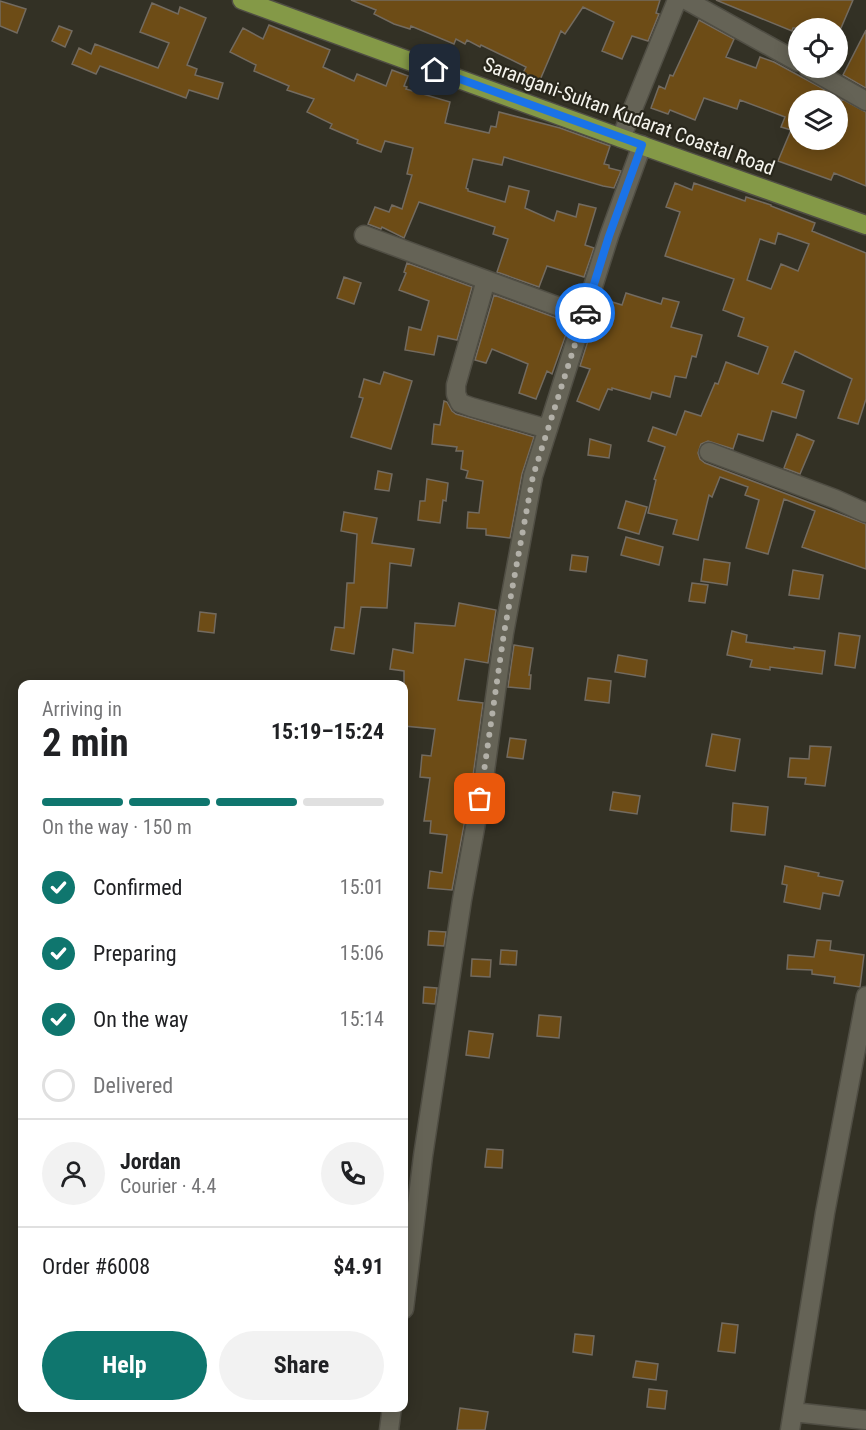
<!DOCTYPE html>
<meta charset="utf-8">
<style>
body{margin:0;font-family:"Roboto Condensed",sans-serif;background:#f2f2f2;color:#202124;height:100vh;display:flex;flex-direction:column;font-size:22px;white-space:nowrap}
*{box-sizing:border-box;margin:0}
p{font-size:20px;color:#757577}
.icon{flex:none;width:33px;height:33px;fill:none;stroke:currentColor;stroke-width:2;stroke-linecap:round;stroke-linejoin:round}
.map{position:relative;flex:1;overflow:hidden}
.side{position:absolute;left:18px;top:680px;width:390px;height:732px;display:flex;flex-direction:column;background:#fff;border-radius:12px;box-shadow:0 3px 15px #0003}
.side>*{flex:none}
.controls{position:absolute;left:788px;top:18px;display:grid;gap:12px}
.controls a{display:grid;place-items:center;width:60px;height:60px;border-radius:50%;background:#fff;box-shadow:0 3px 15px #0003;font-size:30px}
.pin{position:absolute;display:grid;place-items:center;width:51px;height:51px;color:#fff;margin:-26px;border-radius:12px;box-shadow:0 3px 9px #0006}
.courier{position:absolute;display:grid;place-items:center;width:60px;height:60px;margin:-30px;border:4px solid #1a73e8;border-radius:50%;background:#fff;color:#222;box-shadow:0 2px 8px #0007}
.overview em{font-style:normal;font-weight:700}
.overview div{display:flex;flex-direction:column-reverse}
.overview{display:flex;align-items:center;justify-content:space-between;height:102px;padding:0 24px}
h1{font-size:39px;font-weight:700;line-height:45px}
.bar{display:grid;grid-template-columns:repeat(4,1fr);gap:9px 6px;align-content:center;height:72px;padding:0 24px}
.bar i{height:8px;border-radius:4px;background:#e0e0e0}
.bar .active{background:#0f766e}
.bar p{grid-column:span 4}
.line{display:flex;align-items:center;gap:15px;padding:0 24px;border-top:2px solid #e0e0e0}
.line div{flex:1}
.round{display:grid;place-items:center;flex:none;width:63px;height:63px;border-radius:32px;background:#f2f2f2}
ol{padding:0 24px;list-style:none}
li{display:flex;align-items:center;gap:18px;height:66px}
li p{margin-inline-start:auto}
li .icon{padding:6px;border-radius:50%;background:#0f766e;color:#fff;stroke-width:4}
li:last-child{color:#757577}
li i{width:33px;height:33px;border:3px solid #e0e0e0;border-radius:50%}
.primary-button{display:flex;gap:12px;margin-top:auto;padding:12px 24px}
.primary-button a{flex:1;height:69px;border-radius:36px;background:#0f766e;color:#fff;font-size:24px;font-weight:700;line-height:69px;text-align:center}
.primary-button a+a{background:#f2f2f2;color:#202124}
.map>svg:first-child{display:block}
</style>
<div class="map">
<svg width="866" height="1430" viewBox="0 0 866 1430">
<rect width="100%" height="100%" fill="#333125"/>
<path fill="#6d4c16" stroke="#736b60" stroke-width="1.5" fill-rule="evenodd" d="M351,0H660L656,13L659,14L648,41L632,36L622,59L602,51L614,22L583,7L565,34L561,31L540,80L523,73L526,67L481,45L480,47L467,40L465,44L456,39L454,44L411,26L410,29L394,24L374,14L376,10Z
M716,0H853L841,28H793L792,31Z
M0,1L26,9L17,33L0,26Z
M152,3L178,14L180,7L206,18L187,65L197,69L195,75L223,83L218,99L189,90L186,98L100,66L96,74L72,64L79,48L91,54L95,44L158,68L169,43L140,32Z
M699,20L734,39L726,57L756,68L760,57L774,62L866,112V186L834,173L831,180L778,161L791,130L781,127L785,117L740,100L737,109L704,98L695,120L670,110L668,114L651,108L659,86L665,89L670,75L673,76ZM798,100H842L837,111V140H798Z
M269,25L330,50L323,67L354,81L357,74L386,86L392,70L408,76L404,86L407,87L406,89L450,102L445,123L489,133L491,126L496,127L499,112L560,128L610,146L604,164L609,165V168L621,171L614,188L603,186L504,157L502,165L473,159L466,188L468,189V191L505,202L509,186L529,191L525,208L554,221L557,211L576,217L579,204L596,208L585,245L594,248L584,277L547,266L539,287L497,272L508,239L493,234L495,227L419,202L404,238L382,227L381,229L368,224L375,207L389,212L392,205L402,209L412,175L407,174L413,148L385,141L381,152L357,143L358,140L330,128L332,124L307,112L314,99L287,90L289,86L254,71L256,65L230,52L243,28L263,39Z
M59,26L72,31L65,47L52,41Z
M866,30V88L843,75Z
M675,183L692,190L694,183L745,201L746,197L771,205V206L815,223L812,231L866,253V399L858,424L838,418L852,379L795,351L782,383L804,391L796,418L772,411L763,441L738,434L733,449L708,441L701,444L698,453L700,459L705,463L866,524V569L802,547L815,511L784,499L768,554L746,548L759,500L745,495L748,487L720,477L712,497L709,495L698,540L673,534L677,520L648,513L656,480L654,479L665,447L648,441L653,427L676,435L685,411L701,416L715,383L718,384L726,362L758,374L768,347L738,336L744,318L723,310L734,279L665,256L680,212L666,207ZM778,233L809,244L798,271L781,264L771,289L747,280L760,239L775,244Z
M407,263L472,287L457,340L438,336L434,355L405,350L409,327L421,330L429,301L399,290L406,273L404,272Z
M344,277L361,283L354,304L337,298Z
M626,293L661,304L663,298L679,302L671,327L702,335L696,357L692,356L686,378L675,376L670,397L652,392L650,399L612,388V390L608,389L599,410L577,401L590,369L580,366L593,325L601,327L609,301L622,305Z
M494,295L570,323L552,374L547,371L536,399L519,393L528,364L492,349L486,363L475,360Z
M384,372L412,381L391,449L351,437L363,398L359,397L364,379L380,384Z
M444,401L447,402L452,411L456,414L534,437L522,474L510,538L486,535V529L467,528L468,512L479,513L483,481L466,478L468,471L461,469L463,451H456L457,447L432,444L434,424L440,425Z
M797,434L814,441L800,474L784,468Z
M590,439L611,445L609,458L588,455Z
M378,471L392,474L389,491L375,489Z
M427,479L448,483L446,501L443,500L440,523L418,520L420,501H425Z
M626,501L647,507L639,534L618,528Z
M344,512L377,518L372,543L414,549L411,566L390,563L387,608L361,607L354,654L331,650L335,627L344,628L347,583H354L357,534L341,531Z
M626,537L663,547L659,565L621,555Z
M572,555L588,557L586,572L570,570Z
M704,559L730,563L727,585L701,581Z
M793,570L823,575L819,599L789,595Z
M692,583L708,585L705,603L689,601Z
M459,603L496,610L488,663L465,659L458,700L483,703L473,776L452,890L428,888L430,871L442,873L447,835L430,833L431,821H424L430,778L420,777L422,755L431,756L435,729L404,726V671L390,669L393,649L413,653L415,623L455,626Z
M200,612L216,614L214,633L198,631Z
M732,631L747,635L746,642L794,649V647L825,651L822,674L770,667V670L750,667L752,660L727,655Z
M839,633L860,636L855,668L835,665Z
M514,645L533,648L529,675H531L530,689L508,687Z
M618,655L647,660L645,677L615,672Z
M588,678L611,681L609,703L585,700Z
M712,734L740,739L735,771L706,766Z
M510,738L526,740L523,759L507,757Z
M810,746L831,747L825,786L805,784L806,778L788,777L790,758L809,759Z
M613,792L640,796L637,814L610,810Z
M733,803L768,807L765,835L731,831Z
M785,866L819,873L818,876L843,881L839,896L823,893L820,909L784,902L787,885L782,884Z
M429,931L446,932L444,946L428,945Z
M817,940L831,941L830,950L864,955L860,987L834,983L835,977L812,974V970L787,969L788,955L814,957Z
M501,950L517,951L516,965L500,964Z
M472,959L491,960L490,977L471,976Z
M424,987L437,988L435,1004L423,1003Z
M539,1015L561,1017L559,1038L537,1036Z
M469,1031L493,1034L489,1058L466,1055Z
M487,1149L503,1150L502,1168L485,1167Z
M722,1323L738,1325L735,1353L718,1351Z
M575,1334L594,1336L592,1355L573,1352Z
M636,1361L658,1364L656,1380L633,1377Z
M649,1389L667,1391L665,1409L647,1407Z
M460,1408L488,1412L485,1430H457Z"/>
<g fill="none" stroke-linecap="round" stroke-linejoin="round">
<defs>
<path id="street" d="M686,0L798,62
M808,68L866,101
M621,138L677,0
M364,235L584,316
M486,280L456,385V394L460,403L471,407L548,429
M709,452L835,499L866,513
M404,1309L423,1156L462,900L484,778L504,633L533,476L609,236L642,145
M793,1412L866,1420
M389,1430L392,1407
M790,1430L825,1213L866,996"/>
<path id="primary" d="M242,0L621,138L866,225"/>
</defs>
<use href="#street" stroke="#504e44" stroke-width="21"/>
<use href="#primary" stroke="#504e44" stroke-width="21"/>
<use href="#street" stroke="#656356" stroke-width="18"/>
<use href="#primary" stroke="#849947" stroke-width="18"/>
</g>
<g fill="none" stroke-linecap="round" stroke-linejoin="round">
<path stroke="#b2b0a8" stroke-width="6" stroke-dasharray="0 10.8" d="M480,799L504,633L533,476L585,313"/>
<path stroke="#1a73e8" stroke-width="8" d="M435,70L642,145L609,236L585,313"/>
</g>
<g text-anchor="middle" stroke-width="4.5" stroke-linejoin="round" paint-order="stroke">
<g font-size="20" fill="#f6f5ee" stroke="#29271c">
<text transform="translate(629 116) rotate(20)" y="7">Sarangani-Sultan Kudarat Coastal Road</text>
</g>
</g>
</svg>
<div class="controls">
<a><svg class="icon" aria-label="locate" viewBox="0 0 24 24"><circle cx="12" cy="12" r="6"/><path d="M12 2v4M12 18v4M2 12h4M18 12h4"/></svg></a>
<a><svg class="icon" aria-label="layers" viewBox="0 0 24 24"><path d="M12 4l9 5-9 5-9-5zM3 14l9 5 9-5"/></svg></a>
</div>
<div class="pin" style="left:480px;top:799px;background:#ea580c"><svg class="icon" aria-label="bag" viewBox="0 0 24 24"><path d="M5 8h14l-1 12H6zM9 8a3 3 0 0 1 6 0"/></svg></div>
<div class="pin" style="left:435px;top:70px;background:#1f2937"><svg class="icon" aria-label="home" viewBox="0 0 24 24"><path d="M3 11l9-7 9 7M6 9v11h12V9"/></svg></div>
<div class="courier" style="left:585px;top:313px"><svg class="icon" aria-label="car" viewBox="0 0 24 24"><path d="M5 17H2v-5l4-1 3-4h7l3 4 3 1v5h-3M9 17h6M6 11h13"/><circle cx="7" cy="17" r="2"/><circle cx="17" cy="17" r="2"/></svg></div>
<section class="side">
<div class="overview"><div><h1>2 min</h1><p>Arriving in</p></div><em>15:19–15:24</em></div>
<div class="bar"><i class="active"></i><i class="active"></i><i class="active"></i><i></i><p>On the way · 150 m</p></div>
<ol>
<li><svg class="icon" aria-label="check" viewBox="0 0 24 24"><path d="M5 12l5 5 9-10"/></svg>Confirmed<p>15:01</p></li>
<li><svg class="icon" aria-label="check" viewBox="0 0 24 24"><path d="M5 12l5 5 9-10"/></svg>Preparing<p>15:06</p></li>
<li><svg class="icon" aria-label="check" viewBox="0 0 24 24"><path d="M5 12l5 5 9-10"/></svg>On the way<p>15:14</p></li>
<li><i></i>Delivered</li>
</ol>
<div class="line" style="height:108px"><a class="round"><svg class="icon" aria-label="person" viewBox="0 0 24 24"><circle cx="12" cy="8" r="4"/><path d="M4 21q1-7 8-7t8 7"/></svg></a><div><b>Jordan</b><p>Courier · 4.4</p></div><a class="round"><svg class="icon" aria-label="phone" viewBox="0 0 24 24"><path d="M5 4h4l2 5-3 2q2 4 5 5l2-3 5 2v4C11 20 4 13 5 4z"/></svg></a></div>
<div class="line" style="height:78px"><div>Order #6008</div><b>$4.91</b></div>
<div class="primary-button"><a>Help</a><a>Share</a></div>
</section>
</div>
